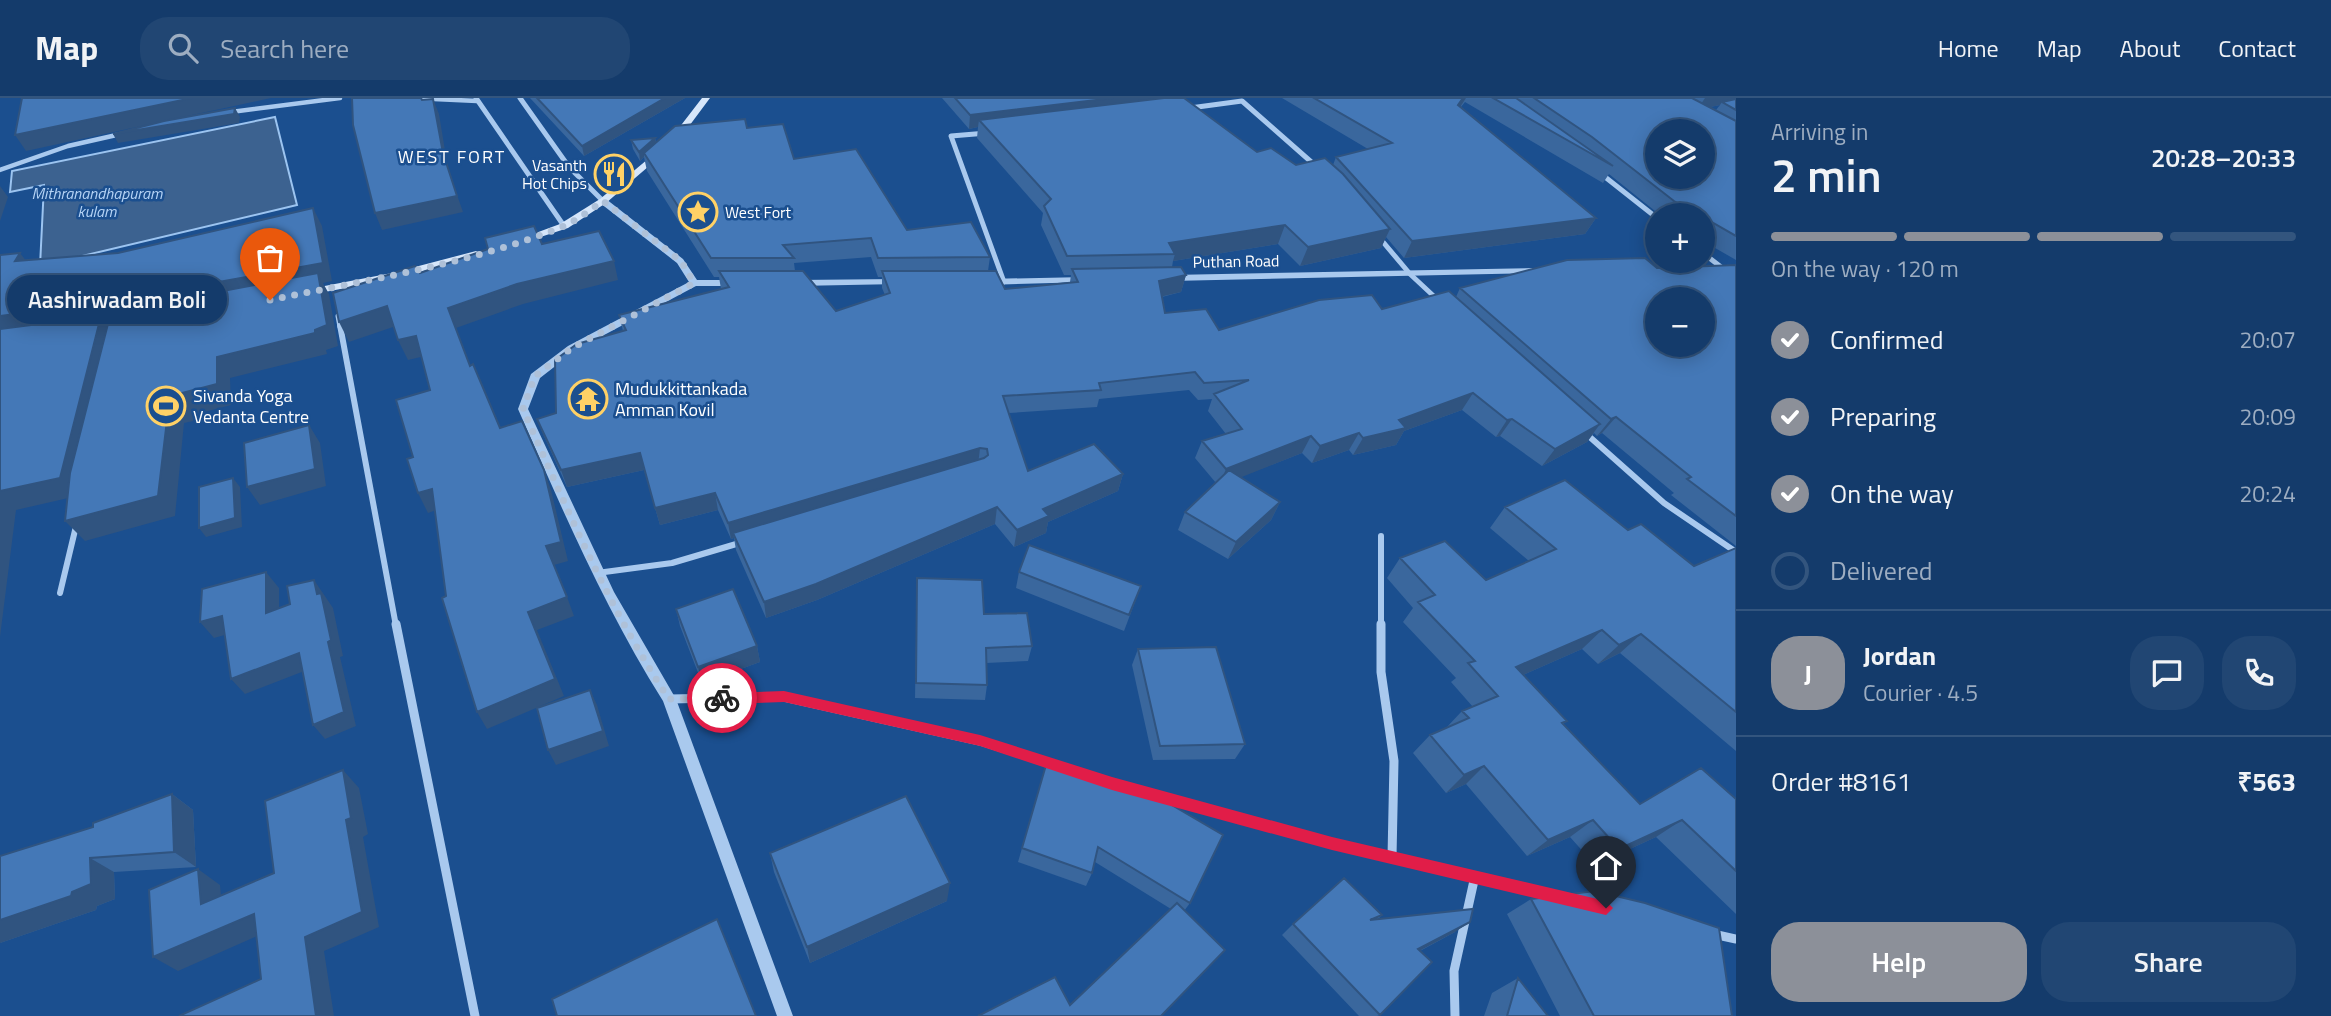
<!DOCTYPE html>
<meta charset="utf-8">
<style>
body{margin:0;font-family:"Titillium Web",sans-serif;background:#214673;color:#f1f3f6;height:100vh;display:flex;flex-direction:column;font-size:26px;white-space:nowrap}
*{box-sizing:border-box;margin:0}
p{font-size:23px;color:#9dadc1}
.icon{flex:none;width:38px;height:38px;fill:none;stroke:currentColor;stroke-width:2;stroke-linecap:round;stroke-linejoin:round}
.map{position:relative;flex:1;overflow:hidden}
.drawer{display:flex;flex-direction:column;background:#143b6b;width:595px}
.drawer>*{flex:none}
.tools{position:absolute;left:1645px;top:21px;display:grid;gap:14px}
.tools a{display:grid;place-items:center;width:70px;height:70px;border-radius:50%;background:#143b6b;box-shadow:0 4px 18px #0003,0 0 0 2px #33557e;font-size:35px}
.pin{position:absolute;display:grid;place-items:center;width:60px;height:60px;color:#fff;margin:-72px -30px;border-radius:50% 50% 50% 0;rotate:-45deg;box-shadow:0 0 7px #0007}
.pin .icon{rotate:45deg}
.courier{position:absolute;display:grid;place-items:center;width:70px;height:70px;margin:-35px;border:5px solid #e11d48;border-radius:50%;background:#fff;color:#222;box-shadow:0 2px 9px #0007}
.bubble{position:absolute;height:49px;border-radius:24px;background:#143b6b;box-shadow:0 4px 18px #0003,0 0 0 2px #33557e;font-size:23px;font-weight:600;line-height:49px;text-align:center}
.summary em{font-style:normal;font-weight:600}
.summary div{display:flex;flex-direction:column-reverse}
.summary{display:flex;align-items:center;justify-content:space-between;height:119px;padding:0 35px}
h1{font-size:46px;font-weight:600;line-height:52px}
.bar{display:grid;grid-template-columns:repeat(4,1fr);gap:10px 7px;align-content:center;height:84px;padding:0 35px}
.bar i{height:9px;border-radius:5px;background:#33557e}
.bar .on{background:#8c9099}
.bar p{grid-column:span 4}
.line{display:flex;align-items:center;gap:18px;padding:0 35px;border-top:2px solid #33557e}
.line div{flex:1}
.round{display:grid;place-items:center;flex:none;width:74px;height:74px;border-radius:28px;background:#214673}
ol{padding:0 35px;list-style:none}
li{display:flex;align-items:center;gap:21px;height:77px}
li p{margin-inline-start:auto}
li .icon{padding:7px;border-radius:50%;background:#8c9099;color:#fff;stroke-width:4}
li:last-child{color:#9dadc1}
li i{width:38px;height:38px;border:4px solid #33557e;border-radius:50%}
.cta{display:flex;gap:14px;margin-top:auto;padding:14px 35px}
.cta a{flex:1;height:80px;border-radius:28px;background:#8c9099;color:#fff;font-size:28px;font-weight:600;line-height:80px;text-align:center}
.cta a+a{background:#214673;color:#f1f3f6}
header{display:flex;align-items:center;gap:42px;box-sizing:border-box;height:98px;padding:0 35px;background:#143b6b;border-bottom:2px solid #33557e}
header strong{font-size:33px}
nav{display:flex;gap:38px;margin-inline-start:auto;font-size:24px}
.search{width:490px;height:63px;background:#214673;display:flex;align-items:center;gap:18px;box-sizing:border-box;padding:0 24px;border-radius:28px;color:#9dadc1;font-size:26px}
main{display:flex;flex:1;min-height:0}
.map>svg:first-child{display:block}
</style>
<header>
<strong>Map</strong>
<div class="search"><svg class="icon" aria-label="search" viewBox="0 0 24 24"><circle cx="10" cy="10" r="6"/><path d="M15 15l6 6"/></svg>Search here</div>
<nav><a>Home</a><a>Map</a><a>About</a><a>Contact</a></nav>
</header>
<main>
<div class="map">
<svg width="1736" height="918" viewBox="0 0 1736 918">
<rect width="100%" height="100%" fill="#1b4f8f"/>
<path fill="#3c6290" stroke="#9cc4f0" stroke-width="2" d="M275,19L297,107L40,168L44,87L10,94L12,73Z"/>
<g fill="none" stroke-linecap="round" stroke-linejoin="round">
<path stroke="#a9c9ee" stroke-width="4.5" d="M412,0L477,3
M231,14L340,0
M0,72L68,48L121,36"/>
<path stroke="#a9c9ee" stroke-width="5" d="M476,0L564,128
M520,0L569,69L603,103
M1190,10L1242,3L1317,69
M987,35L951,38L1004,184
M1600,75L1657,120
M1378,138L1410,176L1439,203
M1703,155L1721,169
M338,218L340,229"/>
<path stroke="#a9c9ee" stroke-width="6" d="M340,227L396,528
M1583,333L1664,405L1736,454
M1381,438V528
M597,475L672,465L743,444
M60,495L77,424"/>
<path stroke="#a9c9ee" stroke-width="9" d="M396,526L475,918
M1381,526V574L1394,663L1392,759
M669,601L784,599L980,643L1112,685L1332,746L1565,800
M1713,836L1736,841
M1455,918L1454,873L1475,778"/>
<path fill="#a9c9ee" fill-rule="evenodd" d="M600,101H606L683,161L697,182H736L741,185L736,188H696L576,252L540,280L528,311L614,494L676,601L793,918H777L663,603C605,511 562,411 518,311L531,276L568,248L689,184L677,165L600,105Z
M1537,170L1542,173L1540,175L1171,183L1166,180L1171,177Z
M1086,179L1089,180V184L985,187L980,184L985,181Z
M897,181L902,184L900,186L796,188L791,185L796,182Z"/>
<path fill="#d6e6fa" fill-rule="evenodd" d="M702,0H710L678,43H672V39Z
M660,51L665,54L663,56L606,105L568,130L519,146L514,143L560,126L600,101Z
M476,153L481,156L480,158L393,181L309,197L304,194L309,191L392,175Z"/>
</g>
<path fill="#3a679d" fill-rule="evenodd" d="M530,0H685L584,58Z
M942,0H1184L1257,54L1296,67H1333L1336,59L1368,51L1282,0H1736V162L1703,143V117H1660L1609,76L1603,85L1465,4L1461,9L1596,120L1585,136L1404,160L1386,139L1381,150L1300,168L1278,146L1173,163L1172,169L1186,177L1181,194L1162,199L1165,215L1219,232L1382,211L1456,199L1460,190L1657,170L1736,167V448L1671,397L1674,395L1602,335L1597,338L1594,335L1587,344L1542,368L1500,338L1496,339L1462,312L1404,333L1396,347L1353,357L1349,352L1312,365L1302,355L1240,379L1280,404L1271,422L1228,461L1178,432L1185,414L1216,385L1195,360L1202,343L1226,336L1208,313L1212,301L1198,302L1189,292L1099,301L1097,309L1009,315L1028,373L1123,376L1118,393L1048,424L1046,435L1014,449L995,426L817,502L766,520L736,452L734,440L731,441L718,412L660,427L644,372L567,389L544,338L537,321L556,315L623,233L619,217L721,191L719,179H714L647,73L644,59L640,63L633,51L631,42L655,40L656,44L747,30L794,61L907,132L990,159L988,173L1005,191L1070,184L1071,177H1064L1041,127L1043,115L977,40L978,29L969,31ZM1720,7L1716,12L1710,9ZM871,159L878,179H882V190L885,197L836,213L795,173L794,165Z
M1505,409L1628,432L1694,468L1736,450V653L1620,555L1598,566L1582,551L1523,577L1567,623L1563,626L1640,706L1736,701V816L1656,739L1595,767L1570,739L1527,758L1466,686L1446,695L1413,655L1430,637L1446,630L1462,613L1473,609L1451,584L1456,580L1403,524L1413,510L1387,480L1400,460L1486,482L1529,463L1490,430Z
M1019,474L1141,488L1124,533L1016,490Z
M917,480L984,516L1032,548L1028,563L986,565L987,587L985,602L915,600Z
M676,511L757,548L760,564L702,585L680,528Z
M1138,551L1245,646L1235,661L1153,662L1132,567Z
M1046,667L1190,805L1184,813L1070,907L1171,811L1095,764L1092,775L1086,788L1018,764Z
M172,696L193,712L196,769L114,774L115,801L97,808L96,812L0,845L93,729Z
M770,755L947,803L810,865L774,774Z
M1531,801L1732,918H1560L1507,816Z
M1382,817L1377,822L1455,834L1420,853L1380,917L1377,918H1359L1282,837L1293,826Z
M1518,880L1548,918H1484L1492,895Z"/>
<path fill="#305480" d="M192,0H271L26,53L15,37Z
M665,0H685L584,58L582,48Z
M1113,0H1167L979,22L978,29L969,31L970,17Z
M1463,0H1466L1451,23L1458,7Z
M1705,0H1736V2L1722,4L1720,7L1697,12Z
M433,1L439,16L448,71L463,114L382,132L375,115L443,55Z
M235,10L240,19L239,25L118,45L113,36Z
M655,40L657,49L644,55V59L640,63L639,54Z
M0,88L8,99L0,123Z
M313,110L322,128L332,183L323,185L329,196L338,248L326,252L327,256L230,280L231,307L193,317V323L184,325L175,418L85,443L65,423L158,398L169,305L178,303V296L217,286V259L315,235V232L327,227L320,186L105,225L114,237L77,398L16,412L0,539V393L60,380L99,226L0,239V218L108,204L323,165Z
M1596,120L1585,136L1404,160L1412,143Z
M1285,127L1278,146L1173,163L1175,156L1169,145Z
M1390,131L1381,150L1300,168L1308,149Z
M20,155L34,173L15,163Z
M614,163L618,182L523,206L456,230L448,210L517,186Z
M1186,177L1181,194L1155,200L1159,183Z
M387,208L396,228L349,244L339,224Z
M416,238L425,258L408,262L398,242Z
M1473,295L1462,312L1404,333L1396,347L1353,357L1363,340L1399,322Z
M1616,319L1602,335L1597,338L1611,321Z
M1512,321L1500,338L1496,339L1507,322Z
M1600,326L1587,344L1542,368L1555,351Z
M309,327L320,345L326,388L260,407L247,389Z
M1359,335L1349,352L1312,365L1320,348Z
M1311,338L1302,355L1219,388L1226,371Z
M980,350L978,367L733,435L734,440L731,441L728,425Z
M640,355L644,372L567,389L561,372Z
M544,372L551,392L568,463L554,467L546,448Z
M1123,376L1118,393L1048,424L1046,435L1014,449L1017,432L1043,411Z
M233,380L240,389L242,429L206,439L199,430Z
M432,391L442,410L428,415L418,395Z
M715,395L718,412L660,427L655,410Z
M1280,404L1271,422L1228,461L1236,444Z
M997,409L995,426L817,502L766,520L764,504Z
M266,474L279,490V530L266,515Z
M314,482L333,510L343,558L340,559L356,628L325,641L313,627L328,544Z
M567,499L574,518L537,532L564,598L487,631L477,614L528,514Z
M222,518L235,534L214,540L200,524Z
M1602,532L1582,551L1498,588L1516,569Z
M1641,536L1620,555L1598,566L1619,547Z
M757,548L760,564L702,585L698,569Z
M299,555L312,570L245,596L231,581Z
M590,592L597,607L609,648L556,667L548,652Z
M1484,668L1466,686L1446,695L1464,677Z
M343,672L359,690L368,736L363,739L379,829L324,853L334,918H316L305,839Z
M172,696L193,712L196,769L174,754Z
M1593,722L1570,739L1527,758L1548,742Z
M1682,722L1656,739L1595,767L1619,751Z
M90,760L114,774L115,801L97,808L96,812L0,845V822L72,794Z
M198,771L220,787L223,820L201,806Z
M950,785L947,803L810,865L807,849Z
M254,816L275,830L178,873L153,859Z
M1470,824L1455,834L1404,861L1418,851Z"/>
<path fill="#4478b7" stroke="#305480" stroke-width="2" fill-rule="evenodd" d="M22,0H192L15,37Z
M352,0H421L422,2L433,1L443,55L457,98L375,115L353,27Z
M537,0H665L582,48Z
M955,0H1113L970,17Z
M1164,0H1184L1257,54L1271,50L1296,67L1325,60L1343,76L1390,131L1308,149L1285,127L1169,145L1175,156L1067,158L1044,108L1051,101L979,22Z
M1314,0H1463L1458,7L1596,120L1412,143L1336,59L1392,45Z
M1493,0H1516L1613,68Z
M1534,0H1692L1736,23V138L1703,119V117H1699L1674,103L1592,39ZM1657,33H1703V79H1657Z
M1736,1V12L1722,4Z
M235,10L234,16L113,36L164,23Z
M745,21L747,30L783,26L794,61L856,51L907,132L971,124L990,159L878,160L871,140L783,147L794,160H711L644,55L675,28Z
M655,40L639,54L631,42Z
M313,110L323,165L108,204L0,218V157L20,155L15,163L118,155Z
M534,128L542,146L599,133L614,163L517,186L448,210L470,268L473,266L500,330L522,323L544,372L561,444L546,448L567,499L528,514L555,581L477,614L442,500L446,498L432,391L418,395L407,361L413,359L396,302L430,292L416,238L398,242L387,208L339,224L333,195L415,168L420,175L488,151L485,140Z
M1645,160L1657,170L1736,167V418L1687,381L1691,379L1616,319L1611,321L1460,190L1567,162ZM1657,201H1703V247H1657Z
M1181,169L1186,177L1159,183L1165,215L1206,211L1219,232L1319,202L1372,197L1382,211L1449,193L1600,326L1555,351L1512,321L1507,322L1473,295L1399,322L1406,330L1363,340L1359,335L1320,348L1311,338L1226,371L1202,343L1242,331L1214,296L1249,282L1204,285L1195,274L1099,285L1101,292L1003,298L1028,373L1094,346L1123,376L1043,411L1049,418L1017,432L997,409L816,486L764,504L733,435L984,360L988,357L987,351L980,350L728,425L715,395L655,410L640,355L561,372L537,321L556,315L555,262L577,246L626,232L619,217L729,189L719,173H803L836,213L890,195L882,173H996L1005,191L1078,184L1072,171Z
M318,175L327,227L315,232V235L217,259V286L178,296V303L169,305L158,398L65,423L70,375L111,214Z
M101,218L60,380L0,393V231Z
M309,327L315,371L247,389L244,345Z
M1229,372L1280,404L1236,444L1185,414Z
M233,380L235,420L199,430V389Z
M1565,382L1628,432L1641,426L1694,468L1736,450V614L1641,536L1619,547L1602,532L1516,569L1567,623L1562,625L1640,706L1701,670L1736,701V773L1682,722L1619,751L1593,722L1548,742L1484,668L1464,677L1430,637L1469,620L1462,613L1498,598L1468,565L1475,563L1418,504L1435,497L1400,460L1445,443L1486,482L1556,451L1505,409Z
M1029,447L1141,488L1129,517L1019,474Z
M266,474V515L290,506L287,488L314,482L317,496L321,495L331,542L328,544L344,614L313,627L299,555L231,581L222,518L200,524L202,491Z
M917,480L982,482L984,516L1027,515L1032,548L986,550L987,587L916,585Z
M733,491L757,548L698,569L676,511Z
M1216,549L1245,646L1160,648L1138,551Z
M590,592L603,633L548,652L537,610Z
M1046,667L1170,706L1223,737L1190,805L1098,749L1092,775L1022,750Z
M343,672L351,720L346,722L362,814L305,839L316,918H179L261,881L254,816L153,859L149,792L198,771L201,806L274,775L265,703Z
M172,696L174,754L90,760L91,786L72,794L71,798L0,822V758L93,729V725Z
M906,698L950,785L807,849L770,755Z
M1344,780L1382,817L1370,822L1473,811L1470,824L1418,851L1432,864L1380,917L1293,826Z
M1595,793L1645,805L1719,830L1732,918H1594L1531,801Z
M1177,805L1225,852L1161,918H978L1055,879L1070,907Z
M717,821L756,918H557L552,901Z
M1518,880L1548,918H1507Z"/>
<path fill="#e11d48" d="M784,593L980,637L1112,679L1332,739L1606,803L1613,810L1606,817L1332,752L1112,692L980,648L784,604L722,606L715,600L722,595Z"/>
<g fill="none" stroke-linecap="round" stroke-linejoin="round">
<path stroke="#afc1d8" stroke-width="7" stroke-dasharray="0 12.6" d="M270,202C367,182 469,166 562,129C576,123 590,112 603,103L681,163L694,185L572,250L535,278L523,311C567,411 609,511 669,601L722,600"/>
</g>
<defs>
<symbol id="restaurant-ring" viewBox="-11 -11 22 22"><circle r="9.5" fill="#1b4f8f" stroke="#ffd166" stroke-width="1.5"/><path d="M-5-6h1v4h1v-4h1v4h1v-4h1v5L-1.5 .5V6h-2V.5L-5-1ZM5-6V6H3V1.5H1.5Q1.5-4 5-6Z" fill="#ffd166"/></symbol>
<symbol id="sight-ring" viewBox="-11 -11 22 22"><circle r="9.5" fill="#1b4f8f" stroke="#ffd166" stroke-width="1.5"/><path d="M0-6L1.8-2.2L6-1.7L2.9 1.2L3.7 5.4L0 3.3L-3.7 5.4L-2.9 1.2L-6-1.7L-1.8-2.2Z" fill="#ffd166"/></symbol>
<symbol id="temple-ring" viewBox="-11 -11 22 22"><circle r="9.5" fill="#1b4f8f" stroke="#ffd166" stroke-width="1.5"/><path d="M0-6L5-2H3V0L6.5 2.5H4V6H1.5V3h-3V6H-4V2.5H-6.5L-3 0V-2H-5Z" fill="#ffd166"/></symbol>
<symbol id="stadium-ring" viewBox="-11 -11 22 22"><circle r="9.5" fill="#1b4f8f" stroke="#ffd166" stroke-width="1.5"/><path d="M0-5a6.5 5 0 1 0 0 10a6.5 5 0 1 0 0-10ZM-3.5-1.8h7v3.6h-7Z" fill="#ffd166"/></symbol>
</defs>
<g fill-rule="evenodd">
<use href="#restaurant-ring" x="592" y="54" width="44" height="44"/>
<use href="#sight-ring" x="676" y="92" width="44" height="44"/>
<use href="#temple-ring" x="566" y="279" width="44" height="44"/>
<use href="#stadium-ring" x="144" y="286" width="44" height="44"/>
</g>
<g text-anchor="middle" stroke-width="5" stroke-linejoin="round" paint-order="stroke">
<g font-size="16" fill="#fff" stroke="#1b4f8f" text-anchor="end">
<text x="587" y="73">Vasanth<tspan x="587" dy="18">Hot Chips</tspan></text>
<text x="725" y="120" text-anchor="start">West Fort</text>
</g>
<g font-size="16" font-style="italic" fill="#b5d3f5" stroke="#1b4f8f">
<text x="97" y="101">Mithranandhapuram<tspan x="97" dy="18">kulam</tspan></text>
</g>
<g font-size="16" fill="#fff" stroke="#1b4f8f">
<text transform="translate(1236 163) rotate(-1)" y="6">Puthan Road</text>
</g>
<g font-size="18" letter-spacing="2" fill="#fff" stroke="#1b4f8f">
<text x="452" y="65">WEST FORT</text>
</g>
<g font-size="18" fill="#fff" stroke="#1b4f8f" text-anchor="start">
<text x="615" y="297">Mudukkittankada<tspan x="615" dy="21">Amman Kovil</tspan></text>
<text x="193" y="304">Sivanda Yoga<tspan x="193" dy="21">Vedanta Centre</tspan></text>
</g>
</g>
</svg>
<div class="tools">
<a><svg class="icon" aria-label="layers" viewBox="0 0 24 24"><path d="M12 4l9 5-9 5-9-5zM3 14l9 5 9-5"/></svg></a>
<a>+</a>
<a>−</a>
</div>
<div class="pin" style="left:270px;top:202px;background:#ea580c"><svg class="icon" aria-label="bag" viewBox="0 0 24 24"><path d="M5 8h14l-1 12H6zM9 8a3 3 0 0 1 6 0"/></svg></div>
<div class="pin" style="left:1606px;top:810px;background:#1f2937"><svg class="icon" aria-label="home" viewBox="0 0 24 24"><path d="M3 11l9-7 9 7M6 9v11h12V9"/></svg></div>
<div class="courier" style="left:722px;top:600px"><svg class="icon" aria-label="bike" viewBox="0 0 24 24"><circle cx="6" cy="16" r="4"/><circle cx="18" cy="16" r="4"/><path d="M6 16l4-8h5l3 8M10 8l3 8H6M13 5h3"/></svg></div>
<div class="bubble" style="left:7px;top:177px;width:220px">Aashirwadam Boli</div>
</div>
<section class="drawer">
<div class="summary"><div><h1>2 min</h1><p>Arriving in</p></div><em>20:28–20:33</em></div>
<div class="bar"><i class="on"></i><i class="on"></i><i class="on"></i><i></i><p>On the way · 120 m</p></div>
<ol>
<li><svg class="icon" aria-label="check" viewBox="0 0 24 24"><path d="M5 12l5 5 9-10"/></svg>Confirmed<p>20:07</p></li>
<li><svg class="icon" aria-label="check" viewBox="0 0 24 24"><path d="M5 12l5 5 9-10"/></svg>Preparing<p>20:09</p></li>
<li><svg class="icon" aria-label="check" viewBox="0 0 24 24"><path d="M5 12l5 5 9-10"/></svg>On the way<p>20:24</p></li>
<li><i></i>Delivered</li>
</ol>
<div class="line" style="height:126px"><b class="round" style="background:#8c9099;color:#fff">J</b><div><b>Jordan</b><p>Courier · 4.5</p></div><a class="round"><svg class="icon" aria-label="chat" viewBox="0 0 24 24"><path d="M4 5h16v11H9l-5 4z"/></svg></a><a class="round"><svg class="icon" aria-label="phone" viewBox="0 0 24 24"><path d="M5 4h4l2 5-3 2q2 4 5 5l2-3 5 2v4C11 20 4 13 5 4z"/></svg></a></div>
<div class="line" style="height:91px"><div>Order #8161</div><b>₹563</b></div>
<div class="cta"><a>Help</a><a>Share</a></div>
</section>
</main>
